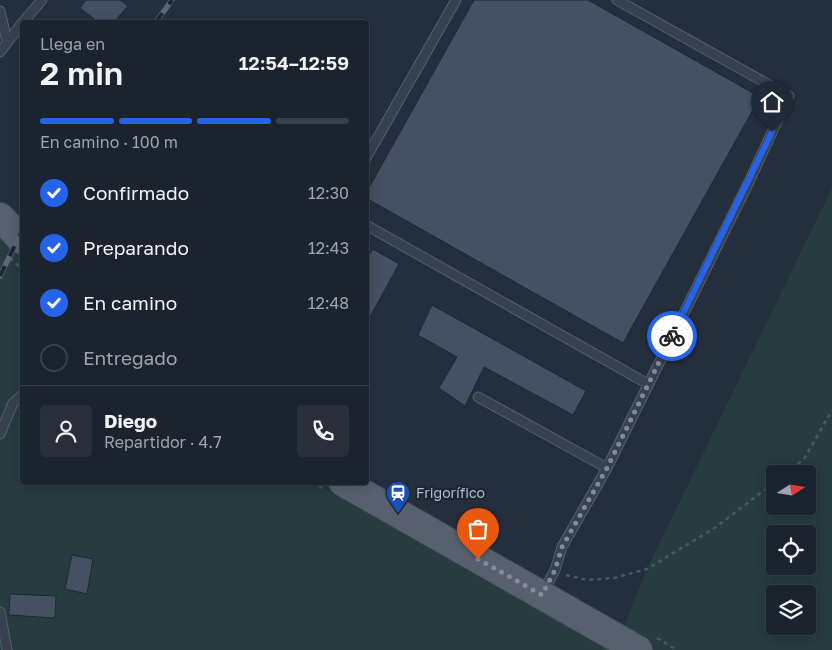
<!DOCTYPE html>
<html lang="es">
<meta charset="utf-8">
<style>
body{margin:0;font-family:"Golos Text",sans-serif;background:#282f3a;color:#f1f3f6;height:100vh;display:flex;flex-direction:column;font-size:19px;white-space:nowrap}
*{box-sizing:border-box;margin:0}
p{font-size:16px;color:#a0a4aa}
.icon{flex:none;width:28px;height:28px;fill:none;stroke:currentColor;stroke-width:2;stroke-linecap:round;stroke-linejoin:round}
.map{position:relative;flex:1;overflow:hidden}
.sheet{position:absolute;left:20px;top:20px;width:349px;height:465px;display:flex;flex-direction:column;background:#1b232e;border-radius:5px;box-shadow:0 2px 12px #0003,0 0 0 1px #39404a}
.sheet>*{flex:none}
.needle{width:32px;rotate:78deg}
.controls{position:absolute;left:766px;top:465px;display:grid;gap:10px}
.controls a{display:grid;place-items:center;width:50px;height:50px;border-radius:5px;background:#1b232e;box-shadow:0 2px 12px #0003,0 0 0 1px #39404a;font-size:25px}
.pin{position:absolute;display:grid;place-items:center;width:42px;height:42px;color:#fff;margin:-51px -21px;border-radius:50% 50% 50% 0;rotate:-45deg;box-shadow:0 0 5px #0007}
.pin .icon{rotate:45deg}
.courier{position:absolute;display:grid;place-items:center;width:50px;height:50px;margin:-25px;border:4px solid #2563eb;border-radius:50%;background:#fff;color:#222;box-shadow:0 1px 6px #0007}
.headline em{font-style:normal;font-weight:600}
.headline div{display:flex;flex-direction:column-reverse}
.headline{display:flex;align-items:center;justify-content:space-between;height:85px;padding:0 20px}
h1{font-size:32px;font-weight:600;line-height:38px}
.bar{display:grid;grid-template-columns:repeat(4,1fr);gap:8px 5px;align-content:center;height:60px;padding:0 20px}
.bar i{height:6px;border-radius:4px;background:#39404a}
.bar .selected{background:#2563eb}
.bar p{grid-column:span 4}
.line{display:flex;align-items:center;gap:12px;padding:0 20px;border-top:1px solid #39404a}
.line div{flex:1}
.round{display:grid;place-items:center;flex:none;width:52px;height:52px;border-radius:5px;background:#282f3a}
ol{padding:0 20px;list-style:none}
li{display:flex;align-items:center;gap:15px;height:55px}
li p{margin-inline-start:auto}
li .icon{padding:5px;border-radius:50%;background:#2563eb;color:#fff;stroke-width:4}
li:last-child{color:#a0a4aa}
li i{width:28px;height:28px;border:2px solid #39404a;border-radius:50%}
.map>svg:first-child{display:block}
</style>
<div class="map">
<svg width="832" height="650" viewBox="0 0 832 650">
<rect width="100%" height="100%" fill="#242f3e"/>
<path fill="#263c3f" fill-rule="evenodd" d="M832,188V650H0V217L22,240V482L342,483L619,639L647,569ZM775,474H808V506H775ZM775,534H808V566H775ZM775,594H808V626H775Z"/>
<path fill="#455162" stroke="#1f2835" d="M86,0H120L128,6L114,22H98L80,8Z
M474,0H588L760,97L623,343L366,198V193Z
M373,249L399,264L366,324V260Z
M432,305L586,391L573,415L484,367L465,406L439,388L457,357L418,335Z
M72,555L93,559L87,594L65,589Z
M10,594L56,596L55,618L9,615Z"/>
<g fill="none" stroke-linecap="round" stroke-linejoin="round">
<defs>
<path id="lane" d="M0,11L7,41
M23,22L42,0
M0,52L22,23
M366,158L456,0
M366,225L648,384
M478,397L607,468
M0,434L13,403L22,395
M543,592L555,570L562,547L607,468L747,186L789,96L617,0
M0,612L7,650"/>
<path id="primary" d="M0,217L22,240
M343,482L638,650"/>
</defs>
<use href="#lane" stroke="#565f6c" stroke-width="11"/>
<use href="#primary" stroke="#414a57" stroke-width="30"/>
<path stroke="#44595c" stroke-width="2.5" stroke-dasharray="4 4" stroke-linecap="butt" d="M10,258L22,269
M785,474L804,459L832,410
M313,482L322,488
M566,575L587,580L614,578L647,569L716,527L775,482
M657,638L677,650"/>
<use href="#lane" stroke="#38414e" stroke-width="9"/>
<use href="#primary" stroke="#56606e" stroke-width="28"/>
<defs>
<path id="rail" d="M156,22L172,0
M0,276L22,231"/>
</defs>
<use href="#rail" stroke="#5a6575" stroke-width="5.5"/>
<use href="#rail" stroke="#1d2633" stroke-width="4" stroke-dasharray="11" stroke-linecap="butt"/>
</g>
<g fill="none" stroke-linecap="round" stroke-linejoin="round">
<path stroke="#828b98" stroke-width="5" stroke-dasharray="0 9" d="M478,559L542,595L555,570L562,547L607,468L672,336"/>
<path stroke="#2563eb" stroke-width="6" d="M672,336L772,132"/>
</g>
<defs>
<symbol id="station-pin" viewBox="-11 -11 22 30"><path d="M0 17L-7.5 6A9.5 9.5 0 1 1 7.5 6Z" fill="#1a4fb4" stroke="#1d2633"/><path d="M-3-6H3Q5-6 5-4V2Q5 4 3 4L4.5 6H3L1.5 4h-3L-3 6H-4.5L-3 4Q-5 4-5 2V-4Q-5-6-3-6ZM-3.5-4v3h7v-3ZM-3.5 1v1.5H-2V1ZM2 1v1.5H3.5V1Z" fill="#fff"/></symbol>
</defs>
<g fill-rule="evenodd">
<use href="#station-pin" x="384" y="479" width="28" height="38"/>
</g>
<g text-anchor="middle" stroke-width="4.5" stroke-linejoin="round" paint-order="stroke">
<g font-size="14" fill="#b4bcc9" stroke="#1d2633" text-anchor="start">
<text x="416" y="498">Frigorífico</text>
</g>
</g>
</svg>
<div class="controls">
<a><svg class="needle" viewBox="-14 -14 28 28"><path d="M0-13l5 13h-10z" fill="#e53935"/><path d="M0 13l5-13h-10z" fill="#a0a4aa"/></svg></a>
<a><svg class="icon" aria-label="locate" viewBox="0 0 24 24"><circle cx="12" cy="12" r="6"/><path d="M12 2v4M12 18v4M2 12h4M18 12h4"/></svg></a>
<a><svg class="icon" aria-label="layers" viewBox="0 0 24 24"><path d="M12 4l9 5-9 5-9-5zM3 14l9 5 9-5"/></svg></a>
</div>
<div class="pin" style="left:478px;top:559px;background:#ea580c"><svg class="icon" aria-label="bag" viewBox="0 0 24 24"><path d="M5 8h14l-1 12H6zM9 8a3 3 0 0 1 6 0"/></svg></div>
<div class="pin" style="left:772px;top:132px;background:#1f2937"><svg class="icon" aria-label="home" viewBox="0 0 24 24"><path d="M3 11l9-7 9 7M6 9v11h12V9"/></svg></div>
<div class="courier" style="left:672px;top:336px"><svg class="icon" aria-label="bike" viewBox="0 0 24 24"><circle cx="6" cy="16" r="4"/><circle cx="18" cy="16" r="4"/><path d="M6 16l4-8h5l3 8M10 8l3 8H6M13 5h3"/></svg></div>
<section class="sheet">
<div class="headline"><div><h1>2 min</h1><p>Llega en</p></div><em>12:54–12:59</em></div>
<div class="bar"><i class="selected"></i><i class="selected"></i><i class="selected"></i><i></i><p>En camino · 100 m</p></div>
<ol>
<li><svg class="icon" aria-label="check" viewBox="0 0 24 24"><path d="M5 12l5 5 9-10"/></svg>Confirmado<p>12:30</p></li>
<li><svg class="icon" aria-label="check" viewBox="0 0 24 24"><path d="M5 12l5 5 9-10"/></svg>Preparando<p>12:43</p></li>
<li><svg class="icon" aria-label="check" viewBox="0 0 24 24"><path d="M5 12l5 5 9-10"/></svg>En camino<p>12:48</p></li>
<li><i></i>Entregado</li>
</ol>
<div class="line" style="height:90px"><a class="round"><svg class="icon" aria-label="person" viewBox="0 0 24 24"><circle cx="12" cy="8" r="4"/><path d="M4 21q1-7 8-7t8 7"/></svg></a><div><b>Diego</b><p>Repartidor · 4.7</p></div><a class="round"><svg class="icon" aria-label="phone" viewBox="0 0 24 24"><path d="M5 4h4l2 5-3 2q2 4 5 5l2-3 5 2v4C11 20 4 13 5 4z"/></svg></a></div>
</section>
</div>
